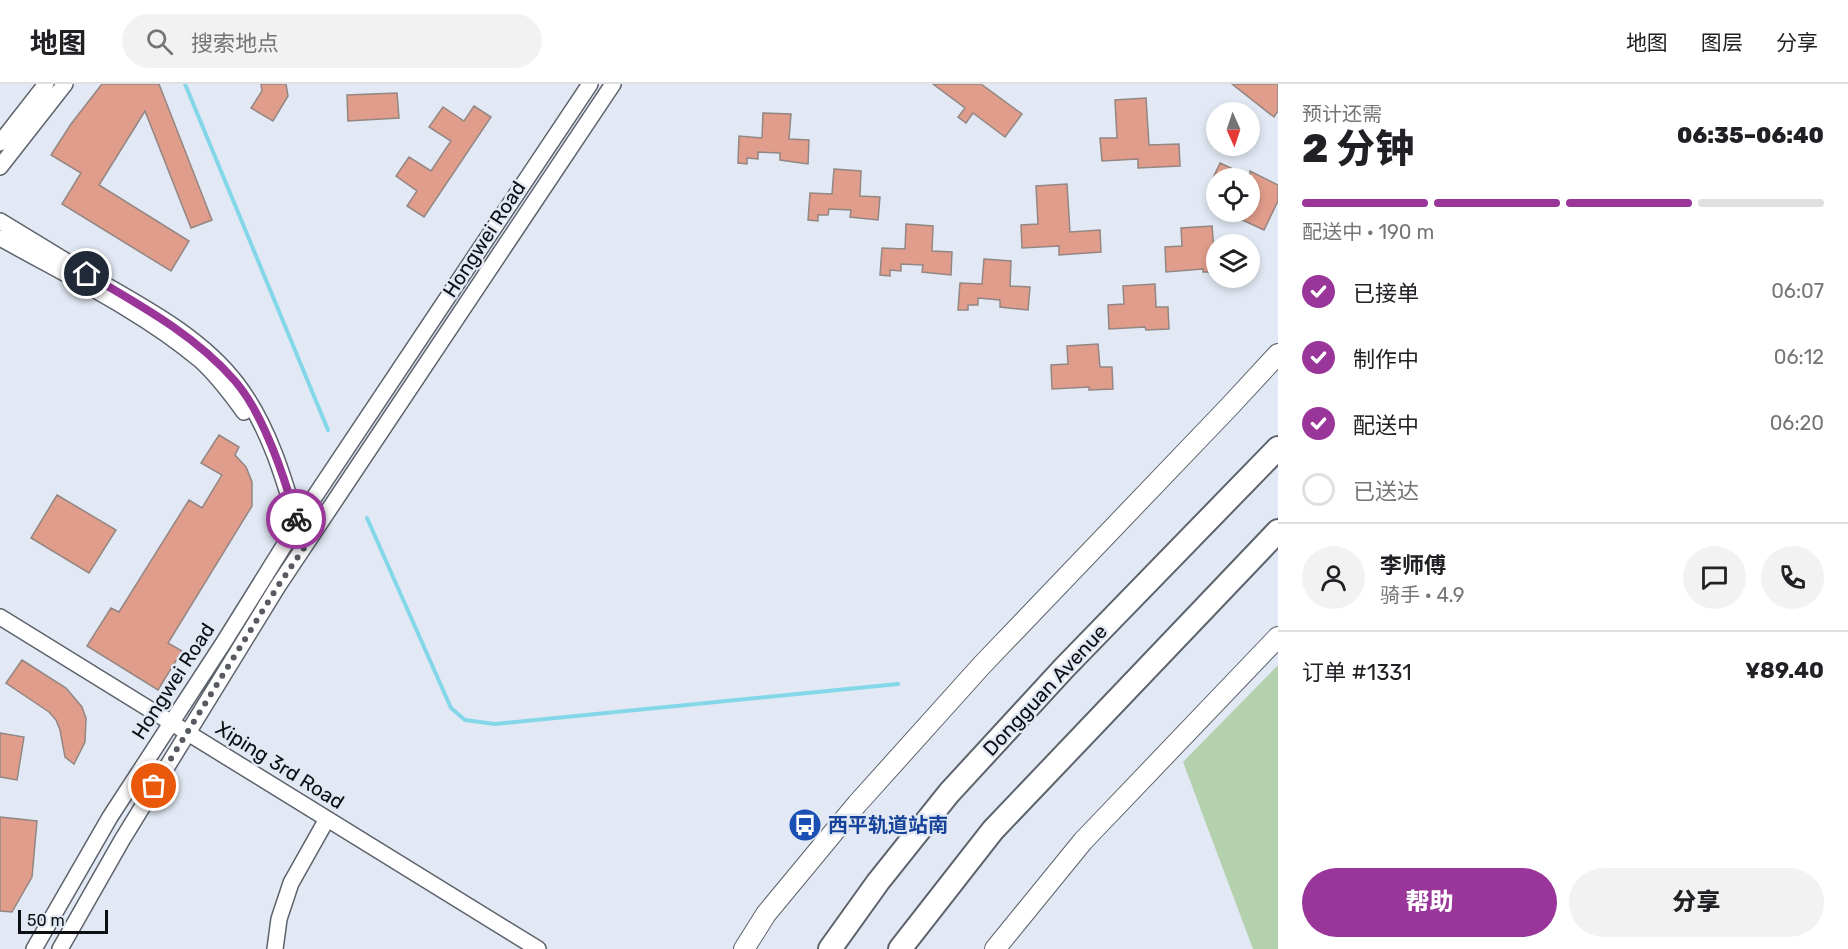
<!DOCTYPE html>
<html lang="zh">
<meta charset="utf-8">
<style>
body{margin:0;font-family:Rubik,"Noto Sans SC",sans-serif;background:#f2f2f2;color:#202124;height:100vh;display:flex;flex-direction:column;font-size:22px;white-space:nowrap}
*{box-sizing:border-box;margin:0}
p{font-size:20px;color:#757577}
.icon{flex:none;width:33px;height:33px;fill:none;stroke:currentColor;stroke-width:2;stroke-linecap:round;stroke-linejoin:round}
.map{position:relative;flex:1;overflow:hidden}
.sheet{display:flex;flex-direction:column;background:#fff;width:570px}
.sheet>*{flex:none}
.needle{width:39px;rotate:177deg}
.tools{position:absolute;left:1206px;top:18px;display:grid;gap:12px}
.tools a{display:grid;place-items:center;width:54px;height:54px;border-radius:50%;background:#fff;box-shadow:0 3px 9px #0003;font-size:30px}
.scale{position:absolute;left:18px;bottom:15px;width:90px;box-sizing:border-box;padding-left:6px;border:3px solid #0c0e12;border-top:0;font-size:16px;line-height:21px;white-space:nowrap;color:#0c0e12;-webkit-text-stroke:4px #e2e9f4;paint-order:stroke}
.pin{position:absolute;display:grid;place-items:center;width:51px;height:51px;color:#fff;margin:-26px;border:3px solid #fff;border-radius:50%;box-shadow:0 2px 6px #0007}
.courier{position:absolute;display:grid;place-items:center;width:60px;height:60px;margin:-30px;border:4px solid #9a359a;border-radius:50%;background:#fff;color:#222;box-shadow:0 2px 8px #0007}
.headline em{font-style:normal;font-weight:800}
.headline div{display:flex;flex-direction:column-reverse}
.headline{display:flex;align-items:center;justify-content:space-between;height:102px;padding:0 24px}
h1{font-size:39px;font-weight:800;line-height:45px}
.bar{display:grid;grid-template-columns:repeat(4,1fr);gap:9px 6px;align-content:center;height:72px;padding:0 24px}
.bar i{height:8px;border-radius:4px;background:#e0e0e0}
.bar .current{background:#9a359a}
.bar p{grid-column:span 4}
.line{display:flex;align-items:center;gap:15px;padding:0 24px;border-top:2px solid #e0e0e0}
.line div{flex:1}
.round{display:grid;place-items:center;flex:none;width:63px;height:63px;border-radius:32px;background:#f2f2f2}
ol{padding:0 24px;list-style:none}
li{display:flex;align-items:center;gap:18px;height:66px}
li p{margin-inline-start:auto}
li .icon{padding:6px;border-radius:50%;background:#9a359a;color:#fff;stroke-width:4}
li:last-child{color:#757577}
li i{width:33px;height:33px;border:3px solid #e0e0e0;border-radius:50%}
.cta{display:flex;gap:12px;margin-top:auto;padding:12px 24px}
.cta a{flex:1;height:69px;border-radius:36px;background:#9a359a;color:#fff;font-size:24px;font-weight:800;line-height:69px;text-align:center}
.cta a+a{background:#f2f2f2;color:#202124}
header{display:flex;align-items:center;gap:36px;box-sizing:border-box;height:84px;padding:0 30px;background:#fff;border-bottom:2px solid #e0e0e0}
header strong{font-size:28px}
nav{display:flex;gap:33px;margin-inline-start:auto;font-size:21px}
.search{width:420px;height:54px;background:#f2f2f2;display:flex;align-items:center;gap:15px;box-sizing:border-box;padding:0 21px;border-radius:33px;color:#757577;font-size:22px}
main{display:flex;flex:1;min-height:0}
.map>svg:first-child{display:block}
</style>
<header>
<strong>地图</strong>
<div class="search"><svg class="icon" aria-label="search" viewBox="0 0 24 24"><circle cx="10" cy="10" r="6"/><path d="M15 15l6 6"/></svg>搜索地点</div>
<nav><a>地图</a><a>图层</a><a>分享</a></nav>
</header>
<main>
<div class="map">
<svg width="1278" height="865" viewBox="0 0 1278 865">
<rect width="100%" height="100%" fill="#e2e9f4"/>
<path fill="#b4d1ae" d="M1278,581V865H1253L1183,678Z"/>
<g fill="none" stroke-linecap="round" stroke-linejoin="round">
<path stroke="#84d7e9" stroke-width="4" d="M185,0L328,346
M367,434L451,624L465,636L495,640L898,600"/>
</g>
<path fill="#e09d8b" stroke="#938683" stroke-width="1.5" d="M102,0H159L212,136L191,144L145,27L99,101L189,157L171,187L62,120L81,89L51,71L71,40Z
M261,0H286L288,12L273,37L251,24L262,7Z
M933,0H981L1022,30L1005,53L973,29L966,39L958,33L965,24Z
M1232,0H1278V27L1274,33Z
M397,9L399,34L348,37L347,11Z
M1146,14L1149,61L1179,60L1180,82L1138,84V75L1102,77L1100,54H1117L1115,16Z
M474,22L491,33L424,133L407,122L417,107L396,92L409,73L431,87L451,57L429,43L443,23L464,37Z
M763,29L791,30L789,55L809,56L808,80L780,76V69L758,68V75L747,74V80L738,79L739,52L762,54Z
M1220,79L1250,93V87L1278,101V117L1264,146L1225,128H1250V94H1213Z
M834,85L861,87L860,112L880,113L878,136L850,133L851,126L829,125L828,131H818V137L808,136L810,109L832,110Z
M1067,100L1070,148L1100,146L1101,168L1059,171V162L1022,164L1021,141L1038,140L1036,102Z
M906,140L933,142L932,167L952,168L951,191L922,188L923,181L901,180V187L890,186V192L880,191L882,164L905,165Z
M1212,142L1214,166H1216V188H1203V185L1166,188L1165,163L1182,162L1181,144Z
M984,175L1011,177L1010,202L1030,203L1028,226L1000,223V216L978,214V221H968V226H958L960,199L982,200Z
M1155,200L1156,223H1168L1169,245L1146,246L1145,243L1109,245L1108,221L1124,220L1123,202Z
M1098,260L1100,283H1112L1113,305L1089,306V303L1052,305L1051,281L1068,280L1067,262Z
M219,351L239,363L235,371L246,383L252,398V422L168,559L182,567L158,606L87,562L111,524L119,528L189,416L202,424L222,391L201,379Z
M57,411L116,446L89,489L31,454Z
M22,576L66,604L82,623L86,634L85,658L74,680L65,673L60,646L56,636L49,628L6,599Z
M0,649L24,653L17,696L0,693Z
M0,733L37,737L32,793L12,828L0,827Z"/>
<g fill="none" stroke-linecap="round" stroke-linejoin="round">
<defs>
<path id="minor" d="M0,59L46,0
M0,83L65,0
M0,137C34,158 68,178 102,199C149,226 203,255 237,300C269,342 285,397 299,447
M0,154C66,191 142,227 200,276C217,291 231,310 244,328
M0,533L538,865
M34,865L110,733L224,558L313,415L590,0
M60,865L122,756L278,502L613,0
M275,865L279,835L291,799L327,735"/>
<path id="major" d="M744,865L766,830L857,720L982,581L1229,323L1278,270
M995,865L1083,757L1278,553"/>
<path id="highway" d="M830,865L878,798L949,709L1065,583L1278,364
M900,865L993,746L1278,447"/>
</defs>
<use href="#minor" stroke="#5d636c" stroke-width="18"/>
<use href="#major" stroke="#5d636c" stroke-width="22"/>
<use href="#highway" stroke="#5d636c" stroke-width="26"/>
<use href="#minor" stroke="#fff" stroke-width="15"/>
<use href="#major" stroke="#fff" stroke-width="20"/>
<use href="#highway" stroke="#fff" stroke-width="22"/>
</g>
<g fill="none" stroke-linecap="round" stroke-linejoin="round">
<path stroke="#575b61" stroke-width="6" stroke-dasharray="0 10.8" d="M154,702L278,502L304,464L296,435"/>
<path stroke="#9a359a" stroke-width="8" d="M87,190C140,221 195,251 235,297C263,329 285,394 296,435"/>
</g>
<defs>
<symbol id="bus-disc" viewBox="-11 -11 22 22"><circle r="9.5" fill="#1a4fb4" stroke="#e2e9f4"/><path d="M-5-6H5V4H4V6H2V4H-2V6H-4V4H-5ZM-3.5-4V0h7V-4ZM-3.5 1.2v1.5H-2V1.2ZM2 1.2v1.5H3.5V1.2Z" fill="#fff"/></symbol>
</defs>
<g fill-rule="evenodd">
<use href="#bus-disc" x="786" y="722" width="38" height="38"/>
</g>
<g text-anchor="middle" stroke-width="5" stroke-linejoin="round" paint-order="stroke">
<g font-size="20" fill="#0c0e12" stroke="#e2e9f4">
<text transform="translate(484 155) rotate(-57)" y="7">Hongwei Road</text>
<text transform="translate(173 597) rotate(-57)" y="7">Hongwei Road</text>
<text transform="translate(1045 606) rotate(-47)" y="7">Dongguan Avenue</text>
<text transform="translate(280 681) rotate(32)" y="7">Xiping 3rd Road</text>
</g>
<g font-size="20" font-weight="bold" fill="#164399" stroke="#e2e9f4" text-anchor="start">
<text x="828" y="748">西平轨道站南</text>
</g>
</g>
</svg>
<div class="tools">
<a><svg class="needle" viewBox="-14 -14 28 28"><path d="M0-13l5 13h-10z" fill="#e53935"/><path d="M0 13l5-13h-10z" fill="#757577"/></svg></a>
<a><svg class="icon" aria-label="locate" viewBox="0 0 24 24"><circle cx="12" cy="12" r="6"/><path d="M12 2v4M12 18v4M2 12h4M18 12h4"/></svg></a>
<a><svg class="icon" aria-label="layers" viewBox="0 0 24 24"><path d="M12 4l9 5-9 5-9-5zM3 14l9 5 9-5"/></svg></a>
</div>
<div class="scale">50 m</div>
<div class="pin" style="left:154px;top:702px;background:#ea580c"><svg class="icon" aria-label="bag" viewBox="0 0 24 24"><path d="M5 8h14l-1 12H6zM9 8a3 3 0 0 1 6 0"/></svg></div>
<div class="pin" style="left:87px;top:190px;background:#1f2937"><svg class="icon" aria-label="home" viewBox="0 0 24 24"><path d="M3 11l9-7 9 7M6 9v11h12V9"/></svg></div>
<div class="courier" style="left:296px;top:435px"><svg class="icon" aria-label="bike" viewBox="0 0 24 24"><circle cx="6" cy="16" r="4"/><circle cx="18" cy="16" r="4"/><path d="M6 16l4-8h5l3 8M10 8l3 8H6M13 5h3"/></svg></div>
</div>
<section class="sheet">
<div class="headline"><div><h1>2 分钟</h1><p>预计还需</p></div><em>06:35–06:40</em></div>
<div class="bar"><i class="current"></i><i class="current"></i><i class="current"></i><i></i><p>配送中 · 190 m</p></div>
<ol>
<li><svg class="icon" aria-label="check" viewBox="0 0 24 24"><path d="M5 12l5 5 9-10"/></svg>已接单<p>06:07</p></li>
<li><svg class="icon" aria-label="check" viewBox="0 0 24 24"><path d="M5 12l5 5 9-10"/></svg>制作中<p>06:12</p></li>
<li><svg class="icon" aria-label="check" viewBox="0 0 24 24"><path d="M5 12l5 5 9-10"/></svg>配送中<p>06:20</p></li>
<li><i></i>已送达</li>
</ol>
<div class="line" style="height:108px"><a class="round"><svg class="icon" aria-label="person" viewBox="0 0 24 24"><circle cx="12" cy="8" r="4"/><path d="M4 21q1-7 8-7t8 7"/></svg></a><div><b>李师傅</b><p>骑手 · 4.9</p></div><a class="round"><svg class="icon" aria-label="chat" viewBox="0 0 24 24"><path d="M4 5h16v11H9l-5 4z"/></svg></a><a class="round"><svg class="icon" aria-label="phone" viewBox="0 0 24 24"><path d="M5 4h4l2 5-3 2q2 4 5 5l2-3 5 2v4C11 20 4 13 5 4z"/></svg></a></div>
<div class="line" style="height:78px"><div>订单 #1331</div><b>¥89.40</b></div>
<div class="cta"><a>帮助</a><a>分享</a></div>
</section>
</main>
